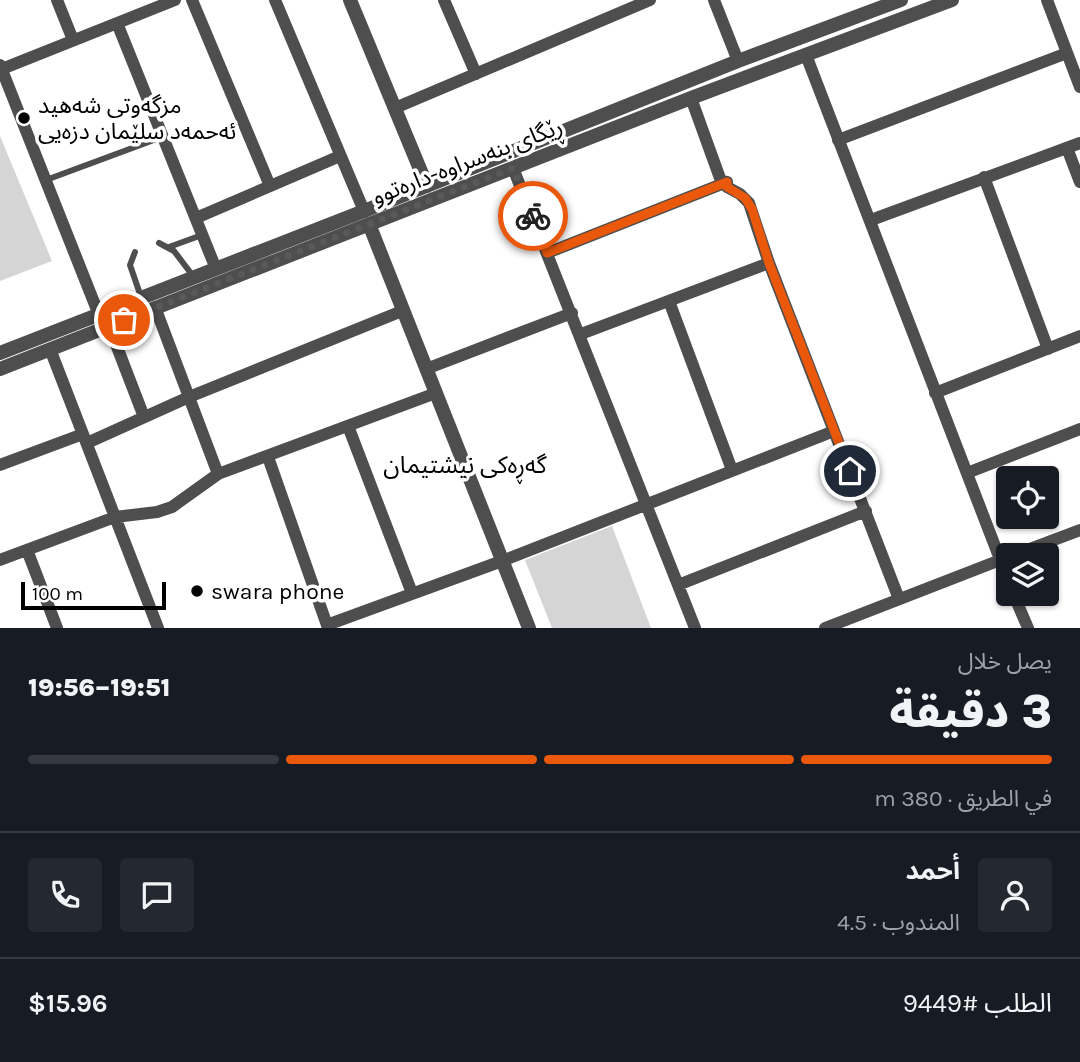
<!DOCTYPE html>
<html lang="ar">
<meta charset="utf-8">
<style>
body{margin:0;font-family:Karla,"Noto Sans Arabic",sans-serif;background:#242831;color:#f1f3f6;direction:rtl;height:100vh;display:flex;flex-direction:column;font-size:26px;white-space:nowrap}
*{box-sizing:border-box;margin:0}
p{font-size:23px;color:#9ea1a6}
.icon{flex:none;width:38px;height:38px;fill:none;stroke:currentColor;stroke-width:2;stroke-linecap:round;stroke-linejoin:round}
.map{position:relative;height:628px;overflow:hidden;direction:ltr}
.details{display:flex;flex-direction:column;background:#171b24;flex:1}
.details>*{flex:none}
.tools{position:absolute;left:996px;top:466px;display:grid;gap:14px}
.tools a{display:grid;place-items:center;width:63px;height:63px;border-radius:7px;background:#171b24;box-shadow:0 2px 5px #0004;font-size:35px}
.scale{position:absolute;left:21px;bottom:18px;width:145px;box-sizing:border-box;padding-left:7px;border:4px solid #000;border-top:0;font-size:19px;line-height:24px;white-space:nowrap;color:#000;-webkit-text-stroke:5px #fff;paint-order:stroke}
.pin{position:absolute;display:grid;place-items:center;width:60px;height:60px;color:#fff;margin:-30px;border:4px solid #fff;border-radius:50%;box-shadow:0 2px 7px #0007}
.courier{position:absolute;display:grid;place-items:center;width:70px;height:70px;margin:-35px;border:5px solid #ea580c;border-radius:50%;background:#fff;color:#222;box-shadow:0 2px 9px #0007}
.summary em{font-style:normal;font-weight:800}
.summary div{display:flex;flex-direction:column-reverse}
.summary{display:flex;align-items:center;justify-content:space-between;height:119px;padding:0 28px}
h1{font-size:46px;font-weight:800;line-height:52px}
.bar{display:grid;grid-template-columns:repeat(4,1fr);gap:10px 7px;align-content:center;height:84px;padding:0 28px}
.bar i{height:9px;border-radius:5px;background:#363941}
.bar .current{background:#ea580c}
.bar p{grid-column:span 4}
.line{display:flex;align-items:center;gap:18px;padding:0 28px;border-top:2px solid #363941}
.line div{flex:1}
.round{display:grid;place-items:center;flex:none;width:74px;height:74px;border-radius:7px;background:#242831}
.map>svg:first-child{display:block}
</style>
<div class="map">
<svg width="1080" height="628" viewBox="0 0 1080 628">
<rect width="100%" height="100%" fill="#fff"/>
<path fill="#d5d5d5" d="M0,136L52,261L0,281Z
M612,526L651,628H552L525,560Z"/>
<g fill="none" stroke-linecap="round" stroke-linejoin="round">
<path stroke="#4e4e4e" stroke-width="6" d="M46,180L162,137
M159,243L174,251L193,276
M169,247L202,235
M135,252L130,265L141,297"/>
<path stroke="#4e4e4e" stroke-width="12" d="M57,0L73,40
M192,0L270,186
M275,0L364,211
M444,0L476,74
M714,0L738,61
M1047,0L1080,87
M117,23L216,269
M806,55L1008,580
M0,65L99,315
M2,69L175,0
M691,98L721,181L727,182V187L740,194L749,203L769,263L899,599
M395,108L650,0
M838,140L1067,53
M1067,148L1080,182
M513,168L695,628
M984,177L1048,349
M196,218L340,156
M871,220L1080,143
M547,253L727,182
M669,301L732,470
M155,307L218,474
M109,326L144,417
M581,334L769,263
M50,349L158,628
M426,369L572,313
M935,393L1080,336
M348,426L412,593
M87,443L189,397L402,311
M268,457L328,628
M0,465L83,434
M967,473L1080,429
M27,550L57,628
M1014,555L1080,530
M0,560L115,517L157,512L172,507L218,474L436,393
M678,585L866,511
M1013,593L1028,628
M327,625L502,561L834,431
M825,628L1008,557"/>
<path stroke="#4e4e4e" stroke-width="14" d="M350,0L427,186
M369,224L529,628
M0,353L364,211L738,61L901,0
M0,369L691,98L952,0"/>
</g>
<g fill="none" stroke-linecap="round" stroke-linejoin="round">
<path stroke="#595959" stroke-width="7" stroke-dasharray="0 12.6" d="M124,320L513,168L533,216"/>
<path stroke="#ea580c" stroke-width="9" d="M533,216L547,253L727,182V187L745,198L752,209L769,263L850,471"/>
</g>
<g fill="#000" stroke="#fff" stroke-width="2.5">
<circle cx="24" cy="118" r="7"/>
<circle cx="197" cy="591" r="7"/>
</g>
<g text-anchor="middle" stroke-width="7" stroke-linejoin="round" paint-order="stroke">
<g font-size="23" fill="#000" stroke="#fff" text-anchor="start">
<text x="38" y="113">مزگەوتی شەهید<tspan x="38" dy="26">ئەحمەد سلێمان دزەیی</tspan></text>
<text x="211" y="599">swara phone</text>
</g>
<g font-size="23" fill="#000" stroke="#fff">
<text transform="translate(467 161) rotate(-21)" y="8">ڕێگای بنەسراوە-دارەتوو</text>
</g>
<g font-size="24" fill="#000" stroke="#fff">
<text x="465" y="473">گەڕەکی نیشتیمان</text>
</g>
</g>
</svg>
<div class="tools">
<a><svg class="icon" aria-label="locate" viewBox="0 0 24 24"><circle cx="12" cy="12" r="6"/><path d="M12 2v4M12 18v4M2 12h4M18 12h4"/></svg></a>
<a><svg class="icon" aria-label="layers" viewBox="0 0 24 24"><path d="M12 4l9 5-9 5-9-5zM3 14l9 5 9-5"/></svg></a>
</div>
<div class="scale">100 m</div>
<div class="pin" style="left:124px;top:320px;background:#ea580c"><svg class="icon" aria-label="bag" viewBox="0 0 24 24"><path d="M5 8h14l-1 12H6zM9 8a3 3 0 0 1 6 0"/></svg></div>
<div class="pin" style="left:850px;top:471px;background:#1f2937"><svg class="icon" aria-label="home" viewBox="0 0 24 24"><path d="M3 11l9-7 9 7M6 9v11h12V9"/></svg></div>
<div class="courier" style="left:533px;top:216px"><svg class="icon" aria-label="bike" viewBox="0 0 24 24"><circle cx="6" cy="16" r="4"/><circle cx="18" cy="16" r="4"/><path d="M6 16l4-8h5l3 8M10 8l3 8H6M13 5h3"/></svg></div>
</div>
<section class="details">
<div class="summary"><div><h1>3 دقيقة</h1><p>يصل خلال</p></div><em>19:51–19:56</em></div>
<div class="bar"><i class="current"></i><i class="current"></i><i class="current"></i><i></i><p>في الطريق · 380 m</p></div>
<div class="line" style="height:126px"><a class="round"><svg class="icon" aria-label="person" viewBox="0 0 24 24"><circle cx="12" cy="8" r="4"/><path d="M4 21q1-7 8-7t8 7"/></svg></a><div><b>أحمد</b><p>المندوب · 4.5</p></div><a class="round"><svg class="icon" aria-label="chat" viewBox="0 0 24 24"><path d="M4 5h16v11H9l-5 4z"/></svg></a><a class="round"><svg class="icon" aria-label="phone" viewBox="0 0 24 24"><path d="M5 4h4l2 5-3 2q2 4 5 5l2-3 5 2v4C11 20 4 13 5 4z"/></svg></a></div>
<div class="line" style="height:91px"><div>الطلب #9449</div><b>$15.96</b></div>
</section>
